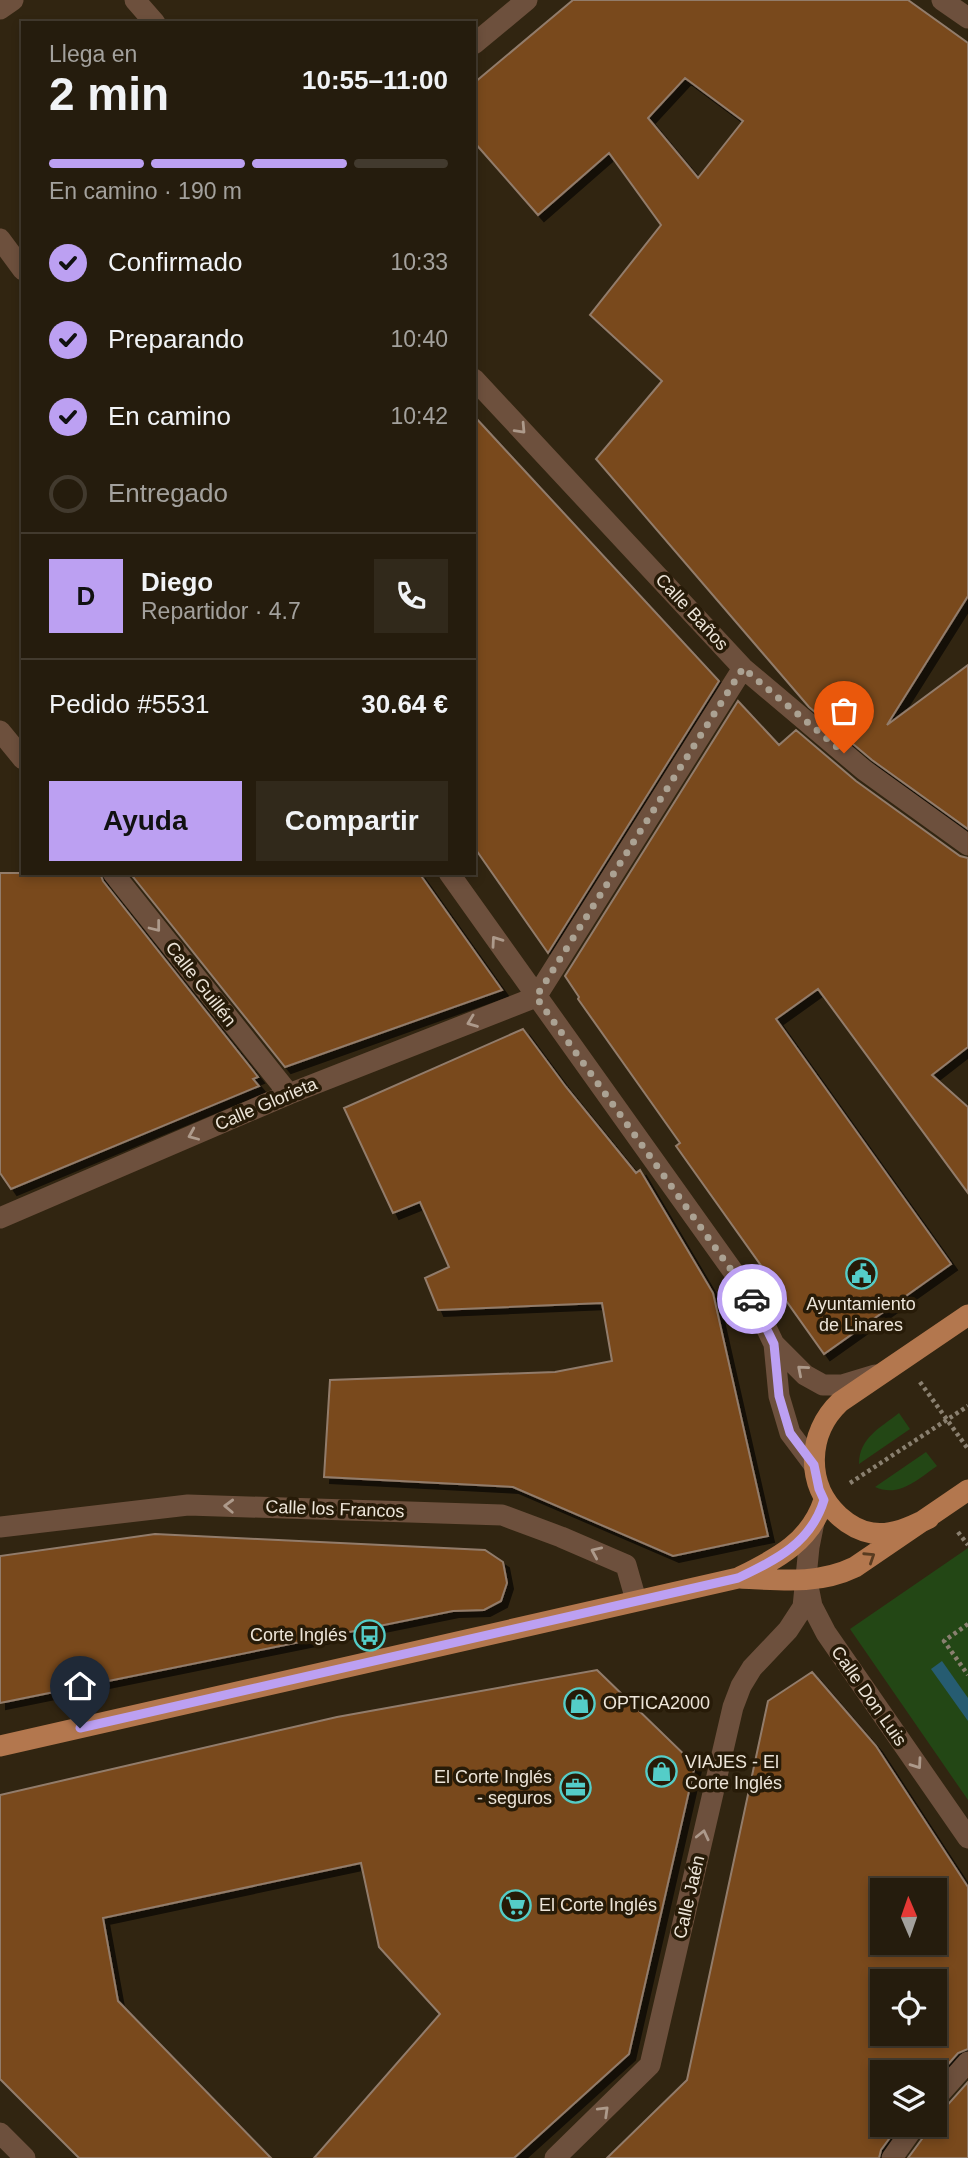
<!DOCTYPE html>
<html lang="es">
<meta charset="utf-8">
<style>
body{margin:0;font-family:Arial,sans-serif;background:#31291b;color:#f1f3f6;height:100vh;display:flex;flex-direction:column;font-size:26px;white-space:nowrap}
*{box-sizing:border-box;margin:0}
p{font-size:23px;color:#a3a19d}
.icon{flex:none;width:38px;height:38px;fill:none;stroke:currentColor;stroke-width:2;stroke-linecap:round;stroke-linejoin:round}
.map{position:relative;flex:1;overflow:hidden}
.side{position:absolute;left:21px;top:21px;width:455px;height:854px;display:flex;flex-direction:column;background:#251c0d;border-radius:0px;box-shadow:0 4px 10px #0003,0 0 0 2px #423a2e}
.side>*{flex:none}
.needle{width:46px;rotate:358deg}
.tools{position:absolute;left:870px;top:1878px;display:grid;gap:14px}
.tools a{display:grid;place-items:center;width:77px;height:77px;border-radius:0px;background:#251c0d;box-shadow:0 4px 10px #0003,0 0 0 2px #423a2e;font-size:35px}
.pin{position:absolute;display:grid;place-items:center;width:60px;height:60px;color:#fff;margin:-72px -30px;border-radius:50% 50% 50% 0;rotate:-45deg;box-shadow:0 0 7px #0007}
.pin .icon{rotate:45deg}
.courier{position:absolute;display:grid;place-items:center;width:70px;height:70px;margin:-35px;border:5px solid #bca0f2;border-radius:50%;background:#fff;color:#222;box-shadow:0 2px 9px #0007}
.head em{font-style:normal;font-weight:800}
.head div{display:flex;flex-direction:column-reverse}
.head{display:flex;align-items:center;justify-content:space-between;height:119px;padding:0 28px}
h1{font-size:46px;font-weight:800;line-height:52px}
.bar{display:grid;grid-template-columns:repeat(4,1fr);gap:10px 7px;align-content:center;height:84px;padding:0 28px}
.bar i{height:9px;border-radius:5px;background:#423a2e}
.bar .on{background:#bca0f2}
.bar p{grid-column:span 4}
.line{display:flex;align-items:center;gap:18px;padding:0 28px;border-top:2px solid #423a2e}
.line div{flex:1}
.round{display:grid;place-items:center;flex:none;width:74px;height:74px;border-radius:0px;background:#31291b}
ol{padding:0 28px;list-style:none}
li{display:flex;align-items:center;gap:21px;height:77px}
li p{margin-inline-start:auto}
li .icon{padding:7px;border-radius:50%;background:#bca0f2;color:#111;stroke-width:4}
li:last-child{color:#a3a19d}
li i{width:38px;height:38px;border:4px solid #423a2e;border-radius:50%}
.button{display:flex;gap:14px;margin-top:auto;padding:14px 28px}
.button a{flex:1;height:80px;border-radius:0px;background:#bca0f2;color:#111;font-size:28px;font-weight:800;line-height:80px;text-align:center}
.button a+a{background:#31291b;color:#f1f3f6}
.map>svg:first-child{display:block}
</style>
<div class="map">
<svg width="968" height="2158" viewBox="0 0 968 2158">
<defs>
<filter id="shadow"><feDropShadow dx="6" dy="6" stdDeviation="0" flood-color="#0009"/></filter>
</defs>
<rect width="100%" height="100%" fill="#312511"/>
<path fill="#234715" d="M899,1413L910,1429L859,1464C859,1438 880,1428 899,1413Z
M926,1452L937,1466C918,1479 899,1498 875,1487Z
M968,1548V1800L850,1629Z"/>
<path fill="#265c71" d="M942,1661L968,1698V1721L931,1669Z"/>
<path fill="#79481c" stroke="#927c6b" stroke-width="2" fill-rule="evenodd" filter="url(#shadow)" d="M573,0H908L968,43V596L887,725L968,665V829L872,760L809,707L596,459L662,381L590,315L661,225L609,153L538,215L474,142V83ZM685,78L743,121L698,178L648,118Z
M474,416L719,681L548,953L474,847Z
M738,701L779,745L796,730L856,781L960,856L968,858V1047L932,1075L968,1107V1193L818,989L776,1019L951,1264L824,1354L676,1146L680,1143L578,999L579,997L565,976Z
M0,873H100L103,881L258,1077L253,1079L259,1086L11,1189L0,1173Z
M130,873H419L502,990L285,1067Z
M523,1029L566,1087L636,1173L640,1170L713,1293L768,1536L673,1556L513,1487L324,1477L330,1380L555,1372L612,1361L602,1303L438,1310L425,1278L449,1267L420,1202L393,1213L344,1108Z
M155,1534L485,1550L503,1562L507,1583L501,1601L484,1610L453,1611L0,1703V1556Z
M597,1670L695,1765L629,2054L514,2158H314L440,2014L379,1947L361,1863L103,1918L118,2001L271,2158H79L0,2079V1795L337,1717Z
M812,1672L876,1746L968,1887V2049L958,2053L934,2080V2072H882V2124H900L881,2150L879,2158H607L687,2080L768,1701ZM882,1890H934V1942H882ZM882,1981H934V2034H882Z
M968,2082V2158H908L927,2132L929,2124H934V2113L944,2109Z"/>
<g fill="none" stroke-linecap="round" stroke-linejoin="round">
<path stroke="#8a8070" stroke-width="4.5" stroke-dasharray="3.5 3.5" stroke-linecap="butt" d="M920,1382L968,1449
M850,1483L968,1406
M958,1532L968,1545
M968,1624L944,1641L968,1675"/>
<path stroke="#6d503d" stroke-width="21" d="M135,0L155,23
M942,0L968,18
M0,9L13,0
M474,44L527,0
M0,239L23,270
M474,379L743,668L864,770L968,845
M0,731L23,759
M113,873L289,1094
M449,873L752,1298L774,1344L805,1375L823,1385H842L875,1375
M536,997L743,668
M0,1218L289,1094L536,997
M774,1344L779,1396L790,1433L814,1465
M0,1527L188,1505L502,1515L561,1537L626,1565L636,1600
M808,1586L812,1606L826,1633L968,1838
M934,2100L968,2062
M0,2133L25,2158
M555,2158L650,2065L733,1707L741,1686L752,1668L788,1630L803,1607L809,1547L814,1522
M892,2158L916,2124"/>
<path stroke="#b3774e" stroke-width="21" d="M929,1518C911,1527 892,1536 872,1533C860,1531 848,1524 839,1516C805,1485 807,1433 840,1402L968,1315
M740,1578C780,1580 818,1585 855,1567L968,1490
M0,1746L738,1578C776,1559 810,1543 824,1500"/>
</g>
<defs><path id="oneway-chevron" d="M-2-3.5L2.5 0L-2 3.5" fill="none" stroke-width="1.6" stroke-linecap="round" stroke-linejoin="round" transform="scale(1.75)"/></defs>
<g stroke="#ad9a8b">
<use href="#oneway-chevron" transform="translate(521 429) rotate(47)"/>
<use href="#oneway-chevron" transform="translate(156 927) rotate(52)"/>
<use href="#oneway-chevron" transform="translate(496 941) rotate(-125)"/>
<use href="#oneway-chevron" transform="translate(472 1022) rotate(159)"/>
<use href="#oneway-chevron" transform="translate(193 1135) rotate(157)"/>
<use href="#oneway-chevron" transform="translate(802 1370) rotate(-139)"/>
<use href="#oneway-chevron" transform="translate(229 1506) rotate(-178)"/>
<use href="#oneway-chevron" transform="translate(596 1552) rotate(-156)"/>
<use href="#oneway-chevron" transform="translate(917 1764) rotate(55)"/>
<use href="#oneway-chevron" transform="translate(703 1835) rotate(-77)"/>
<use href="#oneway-chevron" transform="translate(604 2111) rotate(-44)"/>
</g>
<use stroke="#583b20" href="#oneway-chevron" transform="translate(870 1557) rotate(-33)"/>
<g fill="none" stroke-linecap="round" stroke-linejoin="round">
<path stroke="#aba293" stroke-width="7" stroke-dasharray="0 12.6" d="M752,1299L536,997L743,668L844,753"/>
<path stroke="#bca0f2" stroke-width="9" d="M80,1728L738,1578C776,1560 811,1543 824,1500L819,1489L814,1465L790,1433L779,1396L774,1344L752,1299"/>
</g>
<defs>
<symbol id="civic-ring" viewBox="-11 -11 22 22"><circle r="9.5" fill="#271b08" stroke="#54cdc8" stroke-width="1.5"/><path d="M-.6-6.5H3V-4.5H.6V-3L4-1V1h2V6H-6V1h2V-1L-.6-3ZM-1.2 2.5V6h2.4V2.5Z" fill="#54cdc8"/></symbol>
<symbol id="bus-ring" viewBox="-11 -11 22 22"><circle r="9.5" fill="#271b08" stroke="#54cdc8" stroke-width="1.5"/><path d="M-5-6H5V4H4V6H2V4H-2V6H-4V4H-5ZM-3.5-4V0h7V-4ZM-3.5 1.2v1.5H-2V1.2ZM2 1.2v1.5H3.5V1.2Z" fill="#54cdc8"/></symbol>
<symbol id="shop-ring" viewBox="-11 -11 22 22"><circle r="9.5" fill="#271b08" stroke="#54cdc8" stroke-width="1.5"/><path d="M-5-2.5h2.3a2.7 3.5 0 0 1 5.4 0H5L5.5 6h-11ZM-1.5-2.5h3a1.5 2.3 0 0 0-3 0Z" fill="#54cdc8"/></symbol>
<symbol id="office-ring" viewBox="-11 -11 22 22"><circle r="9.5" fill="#271b08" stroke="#54cdc8" stroke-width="1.5"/><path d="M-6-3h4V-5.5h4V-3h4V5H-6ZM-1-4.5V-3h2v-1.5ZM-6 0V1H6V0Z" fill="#54cdc8"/></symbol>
<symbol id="supermarket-ring" viewBox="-11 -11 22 22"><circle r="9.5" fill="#271b08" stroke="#54cdc8" stroke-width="1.5"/><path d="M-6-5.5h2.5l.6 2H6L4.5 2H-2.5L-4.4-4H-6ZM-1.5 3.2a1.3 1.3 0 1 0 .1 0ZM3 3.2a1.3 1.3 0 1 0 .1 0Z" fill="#54cdc8"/></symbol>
</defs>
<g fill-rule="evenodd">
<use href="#civic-ring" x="844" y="1256" width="35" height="35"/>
<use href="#bus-ring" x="352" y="1618" width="35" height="35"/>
<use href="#shop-ring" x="562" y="1686" width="35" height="35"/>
<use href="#shop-ring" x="644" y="1754" width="35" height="35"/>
<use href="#office-ring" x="558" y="1770" width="35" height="35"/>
<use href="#supermarket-ring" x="498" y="1888" width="35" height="35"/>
</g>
<g text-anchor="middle" stroke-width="7" stroke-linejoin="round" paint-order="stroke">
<g font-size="18" fill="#ede5d9" stroke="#271b08">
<text transform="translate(692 612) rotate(47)" y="6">Calle Baños</text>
<text transform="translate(201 984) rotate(52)" y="6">Calle Guillén</text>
<text transform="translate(266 1104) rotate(-23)" y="6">Calle Glorieta</text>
<text transform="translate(335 1509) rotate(2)" y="6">Calle los Francos</text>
<text transform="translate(869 1696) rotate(55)" y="6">Calle Don Luis</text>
<text transform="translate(689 1897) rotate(-77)" y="6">Calle Jaén</text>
</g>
<g font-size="18" fill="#ede5d9" stroke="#271b08" text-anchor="start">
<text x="861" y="1310" text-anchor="middle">Ayuntamiento<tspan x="861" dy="21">de Linares</tspan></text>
<text x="347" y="1641" text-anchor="end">Corte Inglés</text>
<text x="603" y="1709">OPTICA2000</text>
<text x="685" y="1768">VIAJES - El<tspan x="685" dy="21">Corte Inglés</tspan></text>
<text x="552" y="1783" text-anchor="end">El Corte Inglés<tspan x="552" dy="21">- seguros</tspan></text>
<text x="539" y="1911">El Corte Inglés</text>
</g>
</g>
</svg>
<div class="tools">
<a><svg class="needle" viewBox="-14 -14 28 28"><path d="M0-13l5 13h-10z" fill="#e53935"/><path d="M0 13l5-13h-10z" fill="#a3a19d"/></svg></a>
<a><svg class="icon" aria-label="locate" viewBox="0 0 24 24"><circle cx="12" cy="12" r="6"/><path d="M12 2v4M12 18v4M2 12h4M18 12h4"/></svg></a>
<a><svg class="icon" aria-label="layers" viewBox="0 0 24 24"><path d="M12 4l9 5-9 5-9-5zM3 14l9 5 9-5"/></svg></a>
</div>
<div class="pin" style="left:844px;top:753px;background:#ea580c"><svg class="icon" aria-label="bag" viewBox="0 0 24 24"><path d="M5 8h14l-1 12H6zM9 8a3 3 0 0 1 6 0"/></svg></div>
<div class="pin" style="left:80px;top:1728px;background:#1f2937"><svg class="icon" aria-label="home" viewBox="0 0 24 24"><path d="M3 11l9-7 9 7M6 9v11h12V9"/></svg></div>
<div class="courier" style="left:752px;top:1299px"><svg class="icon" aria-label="car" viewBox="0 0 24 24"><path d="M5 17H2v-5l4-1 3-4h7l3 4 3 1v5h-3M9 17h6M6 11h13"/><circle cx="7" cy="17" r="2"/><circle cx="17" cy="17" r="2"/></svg></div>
<section class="side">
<div class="head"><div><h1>2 min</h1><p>Llega en</p></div><em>10:55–11:00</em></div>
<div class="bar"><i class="on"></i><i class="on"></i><i class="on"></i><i></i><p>En camino · 190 m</p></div>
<ol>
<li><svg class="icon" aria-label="check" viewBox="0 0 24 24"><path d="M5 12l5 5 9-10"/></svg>Confirmado<p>10:33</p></li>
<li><svg class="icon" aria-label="check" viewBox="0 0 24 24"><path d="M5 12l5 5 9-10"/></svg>Preparando<p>10:40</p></li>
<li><svg class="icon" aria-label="check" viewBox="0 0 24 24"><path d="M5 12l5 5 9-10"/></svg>En camino<p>10:42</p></li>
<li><i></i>Entregado</li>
</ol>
<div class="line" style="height:126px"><b class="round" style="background:#bca0f2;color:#111">D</b><div><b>Diego</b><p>Repartidor · 4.7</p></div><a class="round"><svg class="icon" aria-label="phone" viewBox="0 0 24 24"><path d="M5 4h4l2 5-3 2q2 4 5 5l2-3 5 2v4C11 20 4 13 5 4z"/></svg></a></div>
<div class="line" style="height:91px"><div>Pedido #5531</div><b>30.64 €</b></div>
<div class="button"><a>Ayuda</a><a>Compartir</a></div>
</section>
</div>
